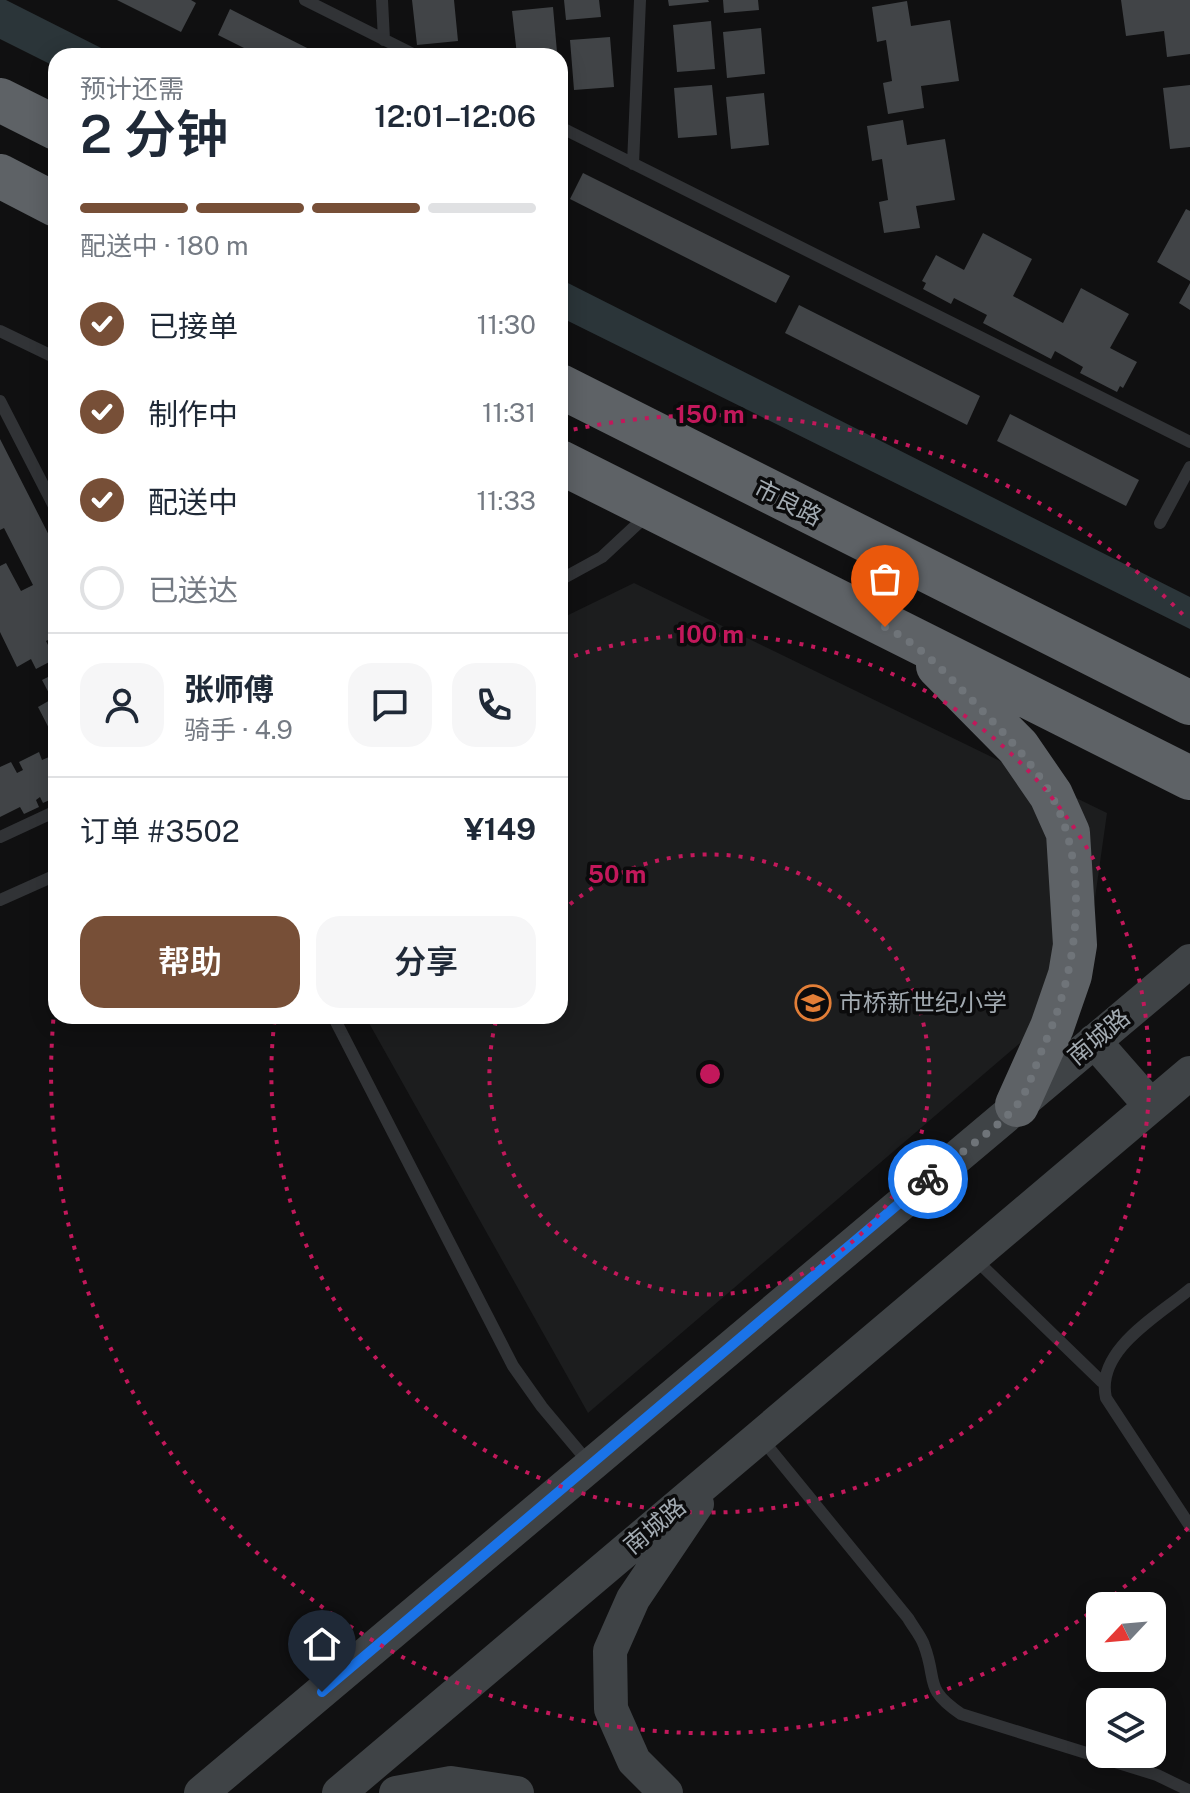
<!DOCTYPE html>
<html lang="zh">
<meta charset="utf-8">
<style>
body{margin:0;font-family:"Public Sans","Noto Sans SC",sans-serif;background:#f6f6f7;color:#1f2937;height:100vh;display:flex;flex-direction:column;font-size:30px;white-space:nowrap}
*{box-sizing:border-box;margin:0}
p{font-size:26px;color:#747a83}
.icon{flex:none;width:44px;height:44px;fill:none;stroke:currentColor;stroke-width:2;stroke-linecap:round;stroke-linejoin:round}
.map{position:relative;flex:1;overflow:hidden}
.panel{position:absolute;left:48px;top:48px;width:520px;height:976px;display:flex;flex-direction:column;background:#fff;border-radius:24px;box-shadow:0 4px 20px #0003}
.panel>*{flex:none}
.needle{width:52px;rotate:244deg}
.controls{position:absolute;left:1086px;top:1592px;display:grid;gap:16px}
.controls a{display:grid;place-items:center;width:80px;height:80px;border-radius:16px;background:#fff;box-shadow:0 4px 20px #0003;font-size:40px}
.pin{position:absolute;display:grid;place-items:center;width:68px;height:68px;color:#fff;margin:-82px -34px;border-radius:50% 50% 50% 0;rotate:-45deg;box-shadow:0 0 8px #0007}
.pin .icon{rotate:45deg}
.courier{position:absolute;display:grid;place-items:center;width:80px;height:80px;margin:-40px;border:6px solid #1a73e8;border-radius:50%;background:#fff;color:#222;box-shadow:0 2px 10px #0007}
.head em{font-style:normal;font-weight:600}
.head div{display:flex;flex-direction:column-reverse}
.head{display:flex;align-items:center;justify-content:space-between;height:136px;padding:0 32px}
h1{font-size:52px;font-weight:600;line-height:60px}
.bar{display:grid;grid-template-columns:repeat(4,1fr);gap:12px 8px;align-content:center;height:96px;padding:0 32px}
.bar i{height:10px;border-radius:6px;background:#e0e1e3}
.bar .active{background:#774f37}
.bar p{grid-column:span 4}
.line{display:flex;align-items:center;gap:20px;padding:0 32px;border-top:2px solid #e0e1e3}
.line div{flex:1}
.round{display:grid;place-items:center;flex:none;width:84px;height:84px;border-radius:24px;background:#f6f6f7}
ol{padding:0 32px;list-style:none}
li{display:flex;align-items:center;gap:24px;height:88px}
li p{margin-inline-start:auto}
li .icon{padding:8px;border-radius:50%;background:#774f37;color:#fff;stroke-width:4}
li:last-child{color:#747a83}
li i{width:44px;height:44px;border:4px solid #e0e1e3;border-radius:50%}
.button{display:flex;gap:16px;margin-top:auto;padding:16px 32px}
.button a{flex:1;height:92px;border-radius:24px;background:#774f37;color:#fff;font-size:32px;font-weight:600;line-height:92px;text-align:center}
.button a+a{background:#f6f6f7;color:#1f2937}
.map>svg:first-child{display:block}
</style>
<div class="map">
<svg width="1190" height="1793" viewBox="0 0 1190 1793">
<rect width="100%" height="100%" fill="#101011"/>
<path fill="#1c1d1e" d="M634,583L1107,813L1082,990L588,1413L365,1016H560V619Z"/>
<path fill="#2b3539" d="M0,0H6L117,56H56V67L0,39Z
M560,279L1190,597V629L560,317Z"/>
<path fill="#414447" d="M117,0H191L196,3L181,32Z
M412,0H454L458,41L417,45Z
M564,0H599L601,17L566,20Z
M668,0H708L709,2L669,6Z
M723,0H758L759,10L724,13Z
M1121,0H1190V54L1167,57L1164,31L1126,36Z
M907,1L911,26L950,20L959,81L921,86L924,108L888,114L883,83L892,81L886,40L877,42L872,7Z
M553,7L557,52L517,55L512,11Z
M230,9L323,56H260L218,35Z
M711,21L715,69L677,72L673,25Z
M761,28L765,74L727,78L723,32Z
M610,37L614,87L574,90L570,40Z
M712,85L717,135L678,138L674,88Z
M1190,85V147L1170,149L1163,88Z
M764,93L769,145L731,149L726,97Z
M903,120L907,145L945,139L955,200L916,206L920,228L884,233L879,202L888,200L882,159L872,161L867,126Z
M583,173L790,276L776,303L570,199Z
M1186,209L1190,211V281L1157,262Z
M983,233L1032,259L1013,296L1063,323L1081,288L1129,314L1110,348L1137,362L1123,388L1120,386L1117,392L1080,373L1083,367L1055,351L1051,359L983,323L987,315L954,298L951,304L923,289L926,283L922,281L936,255L964,270Z
M1190,283V310L1179,303Z
M799,305L980,396L967,425L785,333Z
M1010,414L1139,480L1126,506L997,441Z
M0,439L56,549V636L46,641L55,659L36,669L31,659L17,667L0,632V566L6,563L21,591L33,585L4,528L0,530Z
M56,673V742L38,707L52,699L42,680Z
M39,752L42,760L56,754V797L43,803L40,797L36,800L39,807L24,814L20,807L0,817V767L11,762L17,773L23,770L19,762Z"/>
<g fill="none" stroke-linecap="round" stroke-linejoin="round">
<path stroke="#313336" stroke-width="12" d="M305,0L417,56
M382,0L384,40
M560,127L1190,442
M633,164L640,0
M0,331L56,358
M0,401L56,510
M1160,523L1190,467
M560,580L602,557L646,516
M0,837L56,811
M0,900L56,875
M333,1016L513,1366L542,1407L589,1463
M975,1259L1102,1382
M1190,1289C1158,1316 1095,1350 1106,1398L1190,1526
M761,1438L908,1618C913,1627 921,1636 924,1645C938,1682 923,1688 961,1714L1157,1775L1190,1791"/>
<path stroke="#3f4346" stroke-width="34" d="M1094,1041L1151,1106
M201,1793L1190,961
M339,1793L1190,1073
M396,1793L451,1783L517,1793
M666,1793L634,1761L611,1709L610,1651L633,1599L697,1504"/>
<path stroke="#5e6266" stroke-width="44" d="M0,100L56,128
M0,176L56,205
M560,386L1190,703
M560,462L1190,778
M938,666L1018,747L1051,795L1068,833L1075,945L1070,975L1052,1027L1017,1105"/>
</g>
<g fill="none" stroke-linecap="round" stroke-linejoin="round">
<path stroke="#6f7479" stroke-width="8" stroke-dasharray="0 14.4" d="M885,627C921,645 944,672 972,700C1001,730 1029,758 1050,793C1092,866 1078,971 1044,1045C1036,1063 1029,1090 1017,1105C1000,1127 951,1159 928,1179"/>
<path stroke="#1a73e8" stroke-width="10" d="M322,1692L928,1179"/>
</g>
<g fill="none" stroke="#c2185b" stroke-width="4" stroke-dasharray="4 8">
<path d="M561 912A220 220 0 1 1 497 1017"/>
<path d="M563 660A439 439 0 1 1 275 1017"/>
<path d="M1188 1528A659 659 0 0 1 56 994M562 432A659 659 0 0 1 1188 620"/>
</g>
<defs>
<symbol id="school-ring" viewBox="-11 -11 22 22"><circle r="9.5" fill="#0b0b0c" stroke="#e27e37" stroke-width="1.5"/><path d="M0-5L7-2L0 1L-7-2ZM-4 1L0 2.5L4 1V4Q0 6-4 4Z" fill="#e27e37"/></symbol>
</defs>
<g fill-rule="evenodd">
<use href="#school-ring" x="793" y="983" width="40" height="40"/>
</g>
<g text-anchor="middle" stroke-width="7" stroke-linejoin="round" paint-order="stroke">
<g font-size="24" fill="#a2aab1" stroke="#0b0b0c">
<text transform="translate(788 503) rotate(27)" y="8">市良路</text>
<text transform="translate(1099 1037) rotate(-40)" y="8">南城路</text>
<text transform="translate(655 1526) rotate(-40)" y="8">南城路</text>
</g>
<g font-size="24" fill="#a2aab1" stroke="#0b0b0c" text-anchor="start">
<text x="839" y="1011">市桥新世纪小学</text>
</g>
</g>
<circle cx="710" cy="1074" r="12" fill="#c2185b" stroke="#0b0b0c" stroke-width="4"/>
<g font-size="24" text-anchor="middle" font-weight="bold" fill="#c2185b" stroke="#0b0b0c" stroke-width="7" stroke-linejoin="round" paint-order="stroke">
<text x="710" y="423">150 m</text>
<text x="710" y="643">100 m</text>
<text x="617" y="883">50 m</text>
</g>
</svg>
<div class="controls">
<a><svg class="needle" viewBox="-14 -14 28 28"><path d="M0-13l5 13h-10z" fill="#e53935"/><path d="M0 13l5-13h-10z" fill="#747a83"/></svg></a>
<a><svg class="icon" aria-label="layers" viewBox="0 0 24 24"><path d="M12 4l9 5-9 5-9-5zM3 14l9 5 9-5"/></svg></a>
</div>
<div class="pin" style="left:885px;top:627px;background:#ea580c"><svg class="icon" aria-label="bag" viewBox="0 0 24 24"><path d="M5 8h14l-1 12H6zM9 8a3 3 0 0 1 6 0"/></svg></div>
<div class="pin" style="left:322px;top:1692px;background:#1f2937"><svg class="icon" aria-label="home" viewBox="0 0 24 24"><path d="M3 11l9-7 9 7M6 9v11h12V9"/></svg></div>
<div class="courier" style="left:928px;top:1179px"><svg class="icon" aria-label="bike" viewBox="0 0 24 24"><circle cx="6" cy="16" r="4"/><circle cx="18" cy="16" r="4"/><path d="M6 16l4-8h5l3 8M10 8l3 8H6M13 5h3"/></svg></div>
<section class="panel">
<div class="head"><div><h1>2 分钟</h1><p>预计还需</p></div><em>12:01–12:06</em></div>
<div class="bar"><i class="active"></i><i class="active"></i><i class="active"></i><i></i><p>配送中 · 180 m</p></div>
<ol>
<li><svg class="icon" aria-label="check" viewBox="0 0 24 24"><path d="M5 12l5 5 9-10"/></svg>已接单<p>11:30</p></li>
<li><svg class="icon" aria-label="check" viewBox="0 0 24 24"><path d="M5 12l5 5 9-10"/></svg>制作中<p>11:31</p></li>
<li><svg class="icon" aria-label="check" viewBox="0 0 24 24"><path d="M5 12l5 5 9-10"/></svg>配送中<p>11:33</p></li>
<li><i></i>已送达</li>
</ol>
<div class="line" style="height:144px"><a class="round"><svg class="icon" aria-label="person" viewBox="0 0 24 24"><circle cx="12" cy="8" r="4"/><path d="M4 21q1-7 8-7t8 7"/></svg></a><div><b>张师傅</b><p>骑手 · 4.9</p></div><a class="round"><svg class="icon" aria-label="chat" viewBox="0 0 24 24"><path d="M4 5h16v11H9l-5 4z"/></svg></a><a class="round"><svg class="icon" aria-label="phone" viewBox="0 0 24 24"><path d="M5 4h4l2 5-3 2q2 4 5 5l2-3 5 2v4C11 20 4 13 5 4z"/></svg></a></div>
<div class="line" style="height:104px"><div>订单 #3502</div><b>¥149</b></div>
<div class="button"><a>帮助</a><a>分享</a></div>
</section>
</div>
